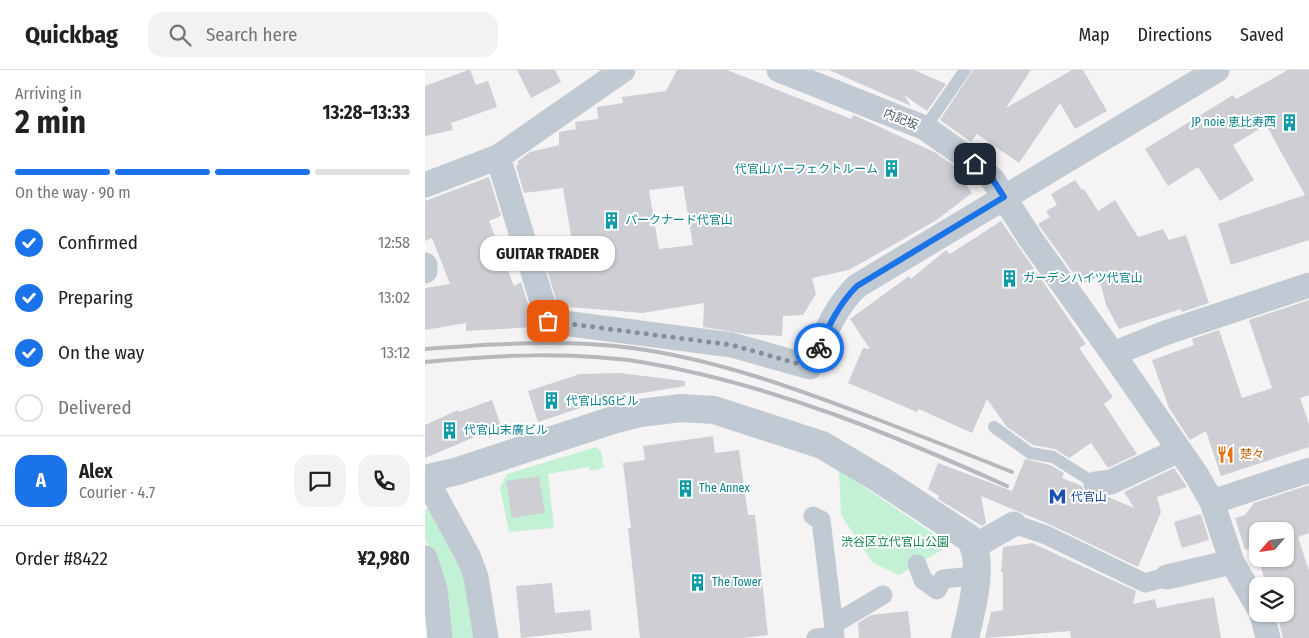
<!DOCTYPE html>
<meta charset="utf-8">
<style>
body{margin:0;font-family:"Fira Sans Condensed","Noto Sans JP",sans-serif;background:#f2f2f2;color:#202124;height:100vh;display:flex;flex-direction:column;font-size:19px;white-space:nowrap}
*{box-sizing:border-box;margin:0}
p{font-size:16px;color:#757577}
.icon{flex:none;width:28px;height:28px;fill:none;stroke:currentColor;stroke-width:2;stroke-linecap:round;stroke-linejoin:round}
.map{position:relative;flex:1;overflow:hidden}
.panel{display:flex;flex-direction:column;background:#fff;width:425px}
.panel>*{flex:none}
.needle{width:32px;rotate:242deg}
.fabs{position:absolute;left:824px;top:452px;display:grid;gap:10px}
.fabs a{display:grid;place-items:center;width:45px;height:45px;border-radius:10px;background:#fff;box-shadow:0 1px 4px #0004;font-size:25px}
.pin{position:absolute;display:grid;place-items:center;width:42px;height:42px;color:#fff;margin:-21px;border-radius:10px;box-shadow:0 2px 8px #0006}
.courier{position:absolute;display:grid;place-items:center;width:50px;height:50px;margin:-25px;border:4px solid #1a73e8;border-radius:50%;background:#fff;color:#222;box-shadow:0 1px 6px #0007}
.bubble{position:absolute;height:35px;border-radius:15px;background:#fff;box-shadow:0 1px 4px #0004;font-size:16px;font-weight:700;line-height:35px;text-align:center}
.overview em{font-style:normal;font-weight:700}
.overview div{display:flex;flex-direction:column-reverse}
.overview{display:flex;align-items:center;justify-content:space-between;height:85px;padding:0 15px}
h1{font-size:32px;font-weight:700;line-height:38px}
.bar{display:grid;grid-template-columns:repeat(4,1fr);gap:8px 5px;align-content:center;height:60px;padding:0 15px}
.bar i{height:6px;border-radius:4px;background:#e0e0e0}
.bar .selected{background:#1a73e8}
.bar p{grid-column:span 4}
.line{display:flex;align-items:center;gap:12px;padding:0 15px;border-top:1px solid #e0e0e0}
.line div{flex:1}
.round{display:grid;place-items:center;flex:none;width:52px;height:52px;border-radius:15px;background:#f2f2f2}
ol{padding:0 15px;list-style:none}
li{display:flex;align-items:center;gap:15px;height:55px}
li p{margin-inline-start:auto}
li .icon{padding:5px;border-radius:50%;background:#1a73e8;color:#fff;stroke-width:4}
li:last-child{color:#757577}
li i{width:28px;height:28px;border:2px solid #e0e0e0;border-radius:50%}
header{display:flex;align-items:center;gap:30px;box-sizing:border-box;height:70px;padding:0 25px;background:#fff;border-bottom:1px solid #e0e0e0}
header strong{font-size:24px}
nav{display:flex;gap:28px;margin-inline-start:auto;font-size:18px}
.search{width:350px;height:45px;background:#f2f2f2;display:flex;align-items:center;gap:12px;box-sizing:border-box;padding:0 18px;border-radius:15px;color:#757577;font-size:19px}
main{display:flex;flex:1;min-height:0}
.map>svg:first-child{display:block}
</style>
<header>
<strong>Quickbag</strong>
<div class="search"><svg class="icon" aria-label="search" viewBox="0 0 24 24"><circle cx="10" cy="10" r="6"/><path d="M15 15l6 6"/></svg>Search here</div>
<nav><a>Map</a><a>Directions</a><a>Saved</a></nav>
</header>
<main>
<section class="panel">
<div class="overview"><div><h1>2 min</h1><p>Arriving in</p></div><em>13:28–13:33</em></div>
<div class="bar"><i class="selected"></i><i class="selected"></i><i class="selected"></i><i></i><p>On the way · 90 m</p></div>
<ol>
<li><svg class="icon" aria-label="check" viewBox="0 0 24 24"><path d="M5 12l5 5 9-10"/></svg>Confirmed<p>12:58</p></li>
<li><svg class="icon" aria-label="check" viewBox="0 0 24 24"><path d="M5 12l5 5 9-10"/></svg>Preparing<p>13:02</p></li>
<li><svg class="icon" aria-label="check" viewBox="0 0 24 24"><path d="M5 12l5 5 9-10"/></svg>On the way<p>13:12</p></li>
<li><i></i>Delivered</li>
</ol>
<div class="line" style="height:90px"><b class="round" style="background:#1a73e8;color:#fff">A</b><div><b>Alex</b><p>Courier · 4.7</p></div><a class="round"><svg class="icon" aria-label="chat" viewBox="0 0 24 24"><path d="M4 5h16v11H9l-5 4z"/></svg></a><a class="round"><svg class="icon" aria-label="phone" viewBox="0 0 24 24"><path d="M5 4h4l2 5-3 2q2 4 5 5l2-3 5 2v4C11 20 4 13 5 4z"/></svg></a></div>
<div class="line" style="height:65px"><div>Order #8422</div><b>¥2,980</b></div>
</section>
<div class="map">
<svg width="884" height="568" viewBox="0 0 884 568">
<rect width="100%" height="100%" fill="#f5f3f3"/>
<path fill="#c3f1d5" d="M171,377L176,381L179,398L165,401L164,397L123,404L129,458L84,462L75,418L82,404Z
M414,400L525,475L474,505L448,493L416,445Z
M7,437L32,477L53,568H23L11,492L0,469V439Z"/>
<path fill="#cdcfd5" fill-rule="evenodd" d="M43,0H45L51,15L63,11L72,37L26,53L28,60L0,66V16Z
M92,0H130L136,12L106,28Z
M252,0H302L426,49L428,45L431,46L511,83L528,95L547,123L510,151L424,200L387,208L391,224L378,245L358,246L357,266L320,264L278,257L279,233L217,243L133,236L122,200L151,195L138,118L99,123L91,96L93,95V91L105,82L134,75V62L151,59L150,52L173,49L172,37L198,33L197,27L241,21ZM258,116L268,175L234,179L224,120Z
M404,0H489L521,14L502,41L479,25L486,36Z
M548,0H606L581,38L647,0H658L682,41L650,59L635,33L594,93L552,64L546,72L515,50Z
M863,0H884V170L806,195L793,154L880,125L841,55L808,75L829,110L795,131L773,97L743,116L720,79L808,25L811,29Z
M64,107L76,146L64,151L89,216L96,212L110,257L41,261V253L0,260V218L25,214L7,168L0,171V131Z
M650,110L657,120L659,119L673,141L690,130L713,167L738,159L744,170L761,165L784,233L757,242L756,239L694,259L681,235L674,207L656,214L613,154L625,147L621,141L632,135L626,124Z
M576,151L661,274L654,278L688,327L679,334L712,384L683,398L666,373L644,388L630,379L608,375L582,357L562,329L547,363L494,339L492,342L423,313L438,278L445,279L425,249L484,206L486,209L521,180L525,184Z
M884,230V325L875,328L884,354V377L796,406L781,361L765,370L744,338L727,290L769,275L767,269L794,260L817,328L847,318L824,250Z
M195,303L260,311V316L205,325L204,322L113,352L103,321L155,304Z
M67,330L76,356L0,388V355L33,340L34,342Z
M288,366L290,383L314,380L323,445H330L343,565L318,568H215L203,458H206L198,393L220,390L218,376Z
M600,389L625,395L639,403L637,408L657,416L659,422L665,427H683L709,438L699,422L749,398L762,417L732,427L736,442L713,497L626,455L556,426L561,453L557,456L513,429L514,426L503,419L513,393L587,421Z
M114,406L120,443L87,448L81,411Z
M884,415V463L873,467L884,501V568H858L852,544H860V516H842L833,489H860V461H832V489L829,477L820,480L810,448L820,445L829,433Z
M776,444L784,470L757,478L749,452Z
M607,473L711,521L708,534L730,529L732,538L789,527L796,568H646L645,561L560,568L566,542L578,540V502H576L578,477Z
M127,513L130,543L165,540L167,560L96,568L91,516Z
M483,541L486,568H434L433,553L446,545Z"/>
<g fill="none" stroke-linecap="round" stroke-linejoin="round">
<path stroke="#c1cad2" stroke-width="12" d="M500,58L540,0
M569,357L605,383L628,387L671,414"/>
<path stroke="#c1cad2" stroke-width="19" d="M388,446L396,450L410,566L391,568
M589,454L621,465L720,513L742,507
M492,494L498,510L512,520L518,509L538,507
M409,554L458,525"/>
<path stroke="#c1cad2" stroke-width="25" d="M354,0L500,58L550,93L568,110L605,168L688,284L771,404L787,432L807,492L832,535
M73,87L123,251L307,275L385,297C398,268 409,238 432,216L792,0
M0,115L73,87L198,0
M0,195V201
M688,284L740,263L884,215
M1,409L44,488L51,507L61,568
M671,414L686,412L754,380
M787,432L884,400
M550,476L589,454
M0,488L10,519L15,568
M742,507L807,492
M837,544L843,568"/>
<path stroke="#c1cad2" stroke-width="28" d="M0,409L33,401L188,350L215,343L256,338L289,340L397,375L456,410L544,468C561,490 546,542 540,568"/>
<path stroke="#b5b8bd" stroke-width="4" d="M0,279C69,274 139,269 207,278C289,289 370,318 446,347C493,365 540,383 587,402
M0,292C73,285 150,281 222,293C348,315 466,364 582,416"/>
</g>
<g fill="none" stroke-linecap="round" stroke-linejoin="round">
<path stroke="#868d94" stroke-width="5" stroke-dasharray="0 9" d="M123,251L307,275L385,297L394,278"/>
<path stroke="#1a73e8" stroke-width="6" d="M394,278C404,255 414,234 432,216L579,127L568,110L550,94"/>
</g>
<defs>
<symbol id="building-bare" viewBox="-9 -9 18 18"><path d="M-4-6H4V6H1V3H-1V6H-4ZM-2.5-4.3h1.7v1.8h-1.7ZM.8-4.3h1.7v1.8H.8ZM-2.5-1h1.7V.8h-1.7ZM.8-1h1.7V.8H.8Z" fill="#0f9aa8" stroke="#fff" stroke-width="2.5" paint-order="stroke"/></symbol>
<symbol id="restaurant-bare" viewBox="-9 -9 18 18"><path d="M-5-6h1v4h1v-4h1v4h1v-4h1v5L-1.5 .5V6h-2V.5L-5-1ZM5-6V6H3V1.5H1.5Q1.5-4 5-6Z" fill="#e8710a" stroke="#fff" stroke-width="2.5" paint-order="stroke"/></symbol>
<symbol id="metro-bare" viewBox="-9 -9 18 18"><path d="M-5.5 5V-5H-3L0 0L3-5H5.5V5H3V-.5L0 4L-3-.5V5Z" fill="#1a4fb4" stroke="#fff" stroke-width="2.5" paint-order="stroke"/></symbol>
</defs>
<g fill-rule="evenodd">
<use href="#building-bare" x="852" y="40" width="25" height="25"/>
<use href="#building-bare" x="454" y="86" width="25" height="25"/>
<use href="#building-bare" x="174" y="138" width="25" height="25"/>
<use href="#building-bare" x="572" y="196" width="25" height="25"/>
<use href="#building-bare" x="114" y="318" width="25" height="25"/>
<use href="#building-bare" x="12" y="348" width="25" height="25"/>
<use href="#restaurant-bare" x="788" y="372" width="25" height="25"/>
<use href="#building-bare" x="248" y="406" width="25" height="25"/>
<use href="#metro-bare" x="620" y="414" width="25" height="25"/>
<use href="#building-bare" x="260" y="500" width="25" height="25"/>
</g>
<g text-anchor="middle" stroke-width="4" stroke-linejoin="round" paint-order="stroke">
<g font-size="12" fill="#4a5661" stroke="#fff">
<text transform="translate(476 49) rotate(22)" y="4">内記坂</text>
</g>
<g font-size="12" fill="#0d838f" stroke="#fff" text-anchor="start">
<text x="851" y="56" text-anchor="end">JP noie 恵比寿西</text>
<text x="453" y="103" text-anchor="end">代官山パーフェクトルーム</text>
<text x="200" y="154">パークナード代官山</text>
<text x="598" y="212">ガーデンハイツ代官山</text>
<text x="141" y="335">代官山SGビル</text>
<text x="39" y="364">代官山末廣ビル</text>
<text x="274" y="422">The Annex</text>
<text x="287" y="516">The Tower</text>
</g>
<g font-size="12" fill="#c56008" stroke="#fff" text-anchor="start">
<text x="815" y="388">楚々</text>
</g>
<g font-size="12" fill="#164399" stroke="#fff" text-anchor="start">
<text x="646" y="431">代官山</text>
</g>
<g font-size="12" fill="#17864f" stroke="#fff">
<text x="470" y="476">渋谷区立代官山公園</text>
</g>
</g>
</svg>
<div class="fabs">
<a><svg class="needle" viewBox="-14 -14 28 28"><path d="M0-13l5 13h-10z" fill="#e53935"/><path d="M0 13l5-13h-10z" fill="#757577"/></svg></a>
<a><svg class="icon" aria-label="layers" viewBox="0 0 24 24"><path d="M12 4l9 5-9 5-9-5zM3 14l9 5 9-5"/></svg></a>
</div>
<div class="pin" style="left:123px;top:251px;background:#ea580c"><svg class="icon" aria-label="bag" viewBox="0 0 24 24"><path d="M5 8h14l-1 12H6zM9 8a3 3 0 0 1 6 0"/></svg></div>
<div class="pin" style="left:550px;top:94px;background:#1f2937"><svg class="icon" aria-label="home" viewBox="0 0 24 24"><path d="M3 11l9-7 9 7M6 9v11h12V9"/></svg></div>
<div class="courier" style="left:394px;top:278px"><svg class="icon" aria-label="bike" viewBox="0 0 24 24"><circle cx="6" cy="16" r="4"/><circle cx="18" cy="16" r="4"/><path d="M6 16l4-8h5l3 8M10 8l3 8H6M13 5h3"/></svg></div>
<div class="bubble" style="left:55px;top:166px;width:135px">GUITAR TRADER</div>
</div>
</main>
